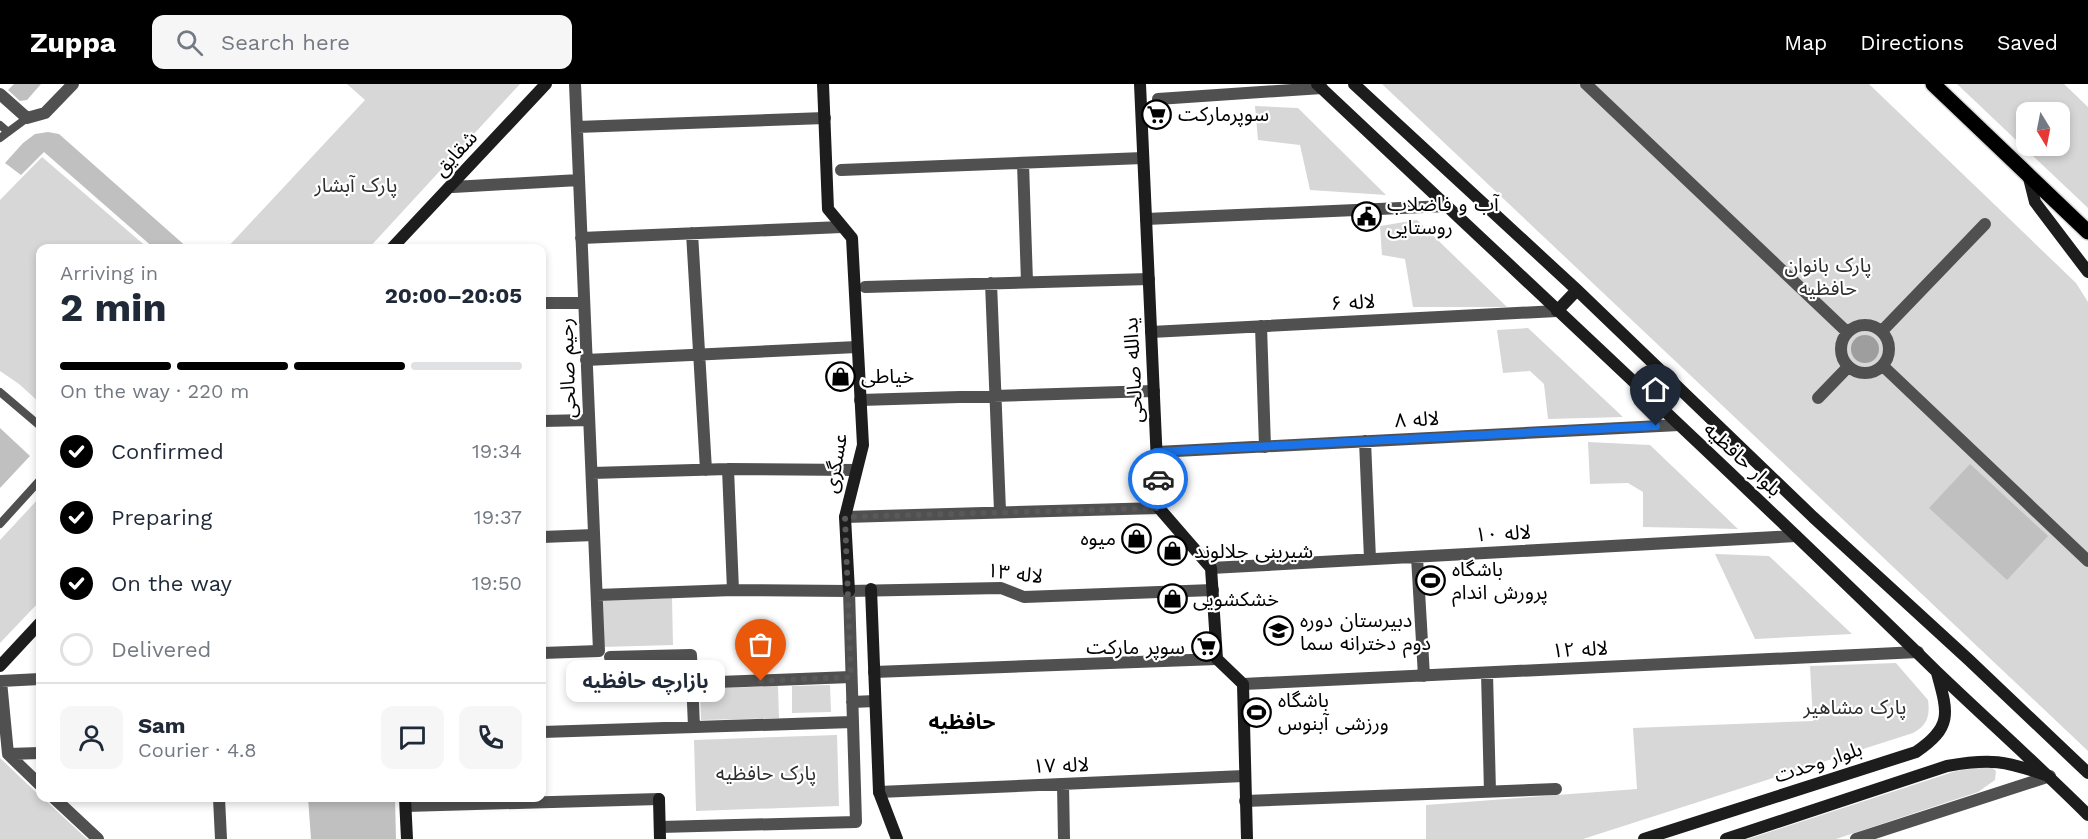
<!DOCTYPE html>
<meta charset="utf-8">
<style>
body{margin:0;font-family:"Work Sans","Noto Sans Arabic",sans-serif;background:#f6f6f7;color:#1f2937;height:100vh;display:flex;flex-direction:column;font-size:22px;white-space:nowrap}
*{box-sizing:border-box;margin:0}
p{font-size:20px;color:#747a83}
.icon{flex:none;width:33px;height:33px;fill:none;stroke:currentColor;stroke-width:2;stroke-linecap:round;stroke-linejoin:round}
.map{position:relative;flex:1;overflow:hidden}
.sheet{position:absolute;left:36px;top:160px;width:510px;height:558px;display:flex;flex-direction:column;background:#fff;border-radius:12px;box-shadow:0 3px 9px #0003}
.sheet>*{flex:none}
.needle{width:39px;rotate:170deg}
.fabs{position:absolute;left:2016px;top:18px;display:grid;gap:12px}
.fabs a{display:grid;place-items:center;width:54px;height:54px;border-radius:12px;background:#fff;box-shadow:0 3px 9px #0003;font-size:30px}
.pin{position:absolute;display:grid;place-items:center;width:51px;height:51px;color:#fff;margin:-62px -26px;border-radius:50% 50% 50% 0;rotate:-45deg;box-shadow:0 0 6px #0007}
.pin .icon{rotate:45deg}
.courier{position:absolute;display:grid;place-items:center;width:60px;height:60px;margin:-30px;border:4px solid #1a73e8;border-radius:50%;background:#fff;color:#222;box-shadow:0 2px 8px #0007}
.bubble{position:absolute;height:42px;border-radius:12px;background:#fff;box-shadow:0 3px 9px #0003;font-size:20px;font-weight:700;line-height:42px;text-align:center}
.head em{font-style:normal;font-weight:700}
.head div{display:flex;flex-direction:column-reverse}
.head{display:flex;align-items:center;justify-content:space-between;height:102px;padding:0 24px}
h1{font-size:39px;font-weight:700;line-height:45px}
.bar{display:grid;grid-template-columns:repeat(4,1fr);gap:9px 6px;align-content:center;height:72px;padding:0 24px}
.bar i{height:8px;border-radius:4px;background:#e0e1e3}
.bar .selected{background:#000}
.bar p{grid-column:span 4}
.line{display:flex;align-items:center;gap:15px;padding:0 24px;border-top:2px solid #e0e1e3}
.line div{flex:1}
.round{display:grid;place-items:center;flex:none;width:63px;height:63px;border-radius:12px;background:#f6f6f7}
ol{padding:0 24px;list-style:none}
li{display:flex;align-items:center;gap:18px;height:66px}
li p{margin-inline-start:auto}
li .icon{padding:6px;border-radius:50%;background:#000;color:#fff;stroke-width:4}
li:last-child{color:#747a83}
li i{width:33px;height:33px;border:3px solid #e0e1e3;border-radius:50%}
header{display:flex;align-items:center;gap:36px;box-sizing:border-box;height:84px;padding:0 30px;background:#000;color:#fff}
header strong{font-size:28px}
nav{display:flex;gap:33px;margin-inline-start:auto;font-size:21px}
.search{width:420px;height:54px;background:#f6f6f7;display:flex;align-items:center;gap:15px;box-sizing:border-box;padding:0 21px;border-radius:12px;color:#747a83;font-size:22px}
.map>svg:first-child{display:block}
</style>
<header>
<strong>Zuppa</strong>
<div class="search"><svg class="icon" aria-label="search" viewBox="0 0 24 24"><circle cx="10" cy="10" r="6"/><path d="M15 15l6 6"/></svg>Search here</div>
<nav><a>Map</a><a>Directions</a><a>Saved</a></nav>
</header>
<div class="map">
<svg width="2088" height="755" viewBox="0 0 2088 755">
<rect width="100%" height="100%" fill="#fff"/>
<path fill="#d7d7d7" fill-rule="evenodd" d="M347,0H520L368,165H226L365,16Z
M1382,0H1869L2076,199L2088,218V667Z
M1957,0H2064L2088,23V124ZM2026,28H2060V62H2026Z
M1255,22L1298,24L1386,111L1310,106L1300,61L1258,56Z
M42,73L149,165H40V319L19,300L0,287V116Z
M1417,136L1507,223H1413L1405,175L1382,171L1380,142Z
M1528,244L1623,333L1548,335L1544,300L1530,287L1503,289L1497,246Z
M1588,358L1650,361L1738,445L1643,443V408L1628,399L1590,400Z
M40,413V517L0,559V456Z
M1715,470L1769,472L1852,550L1755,555Z
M672,514L673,561L602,563L601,516Z
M1896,579L1928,616C1930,631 1928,641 1913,649L1583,755H1426V721L1637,705L1633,644L1813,637L1810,582Z
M830,601L831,628L792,629V602Z
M778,602L779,634L701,636L700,605Z
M837,651L839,722L696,727L694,656Z
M0,674L40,712V714H43L87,755H0Z
M1990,682L1996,687L1995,696L1978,708L1836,755H1748L1956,687Z"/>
<path fill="#9e9e9e" d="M1851 265a14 14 0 1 1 28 0a14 14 0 1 1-28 0Z"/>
<path fill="#c0c0c0" d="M14,0H41L27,16L20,17L8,6Z
M48,48L59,50L189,165H155L44,68L21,91L5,79L23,59L35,50Z
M0,344L30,372L0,404Z
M1970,380L2048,452L2007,496L1929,424Z
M308,714H395L396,755H311Z"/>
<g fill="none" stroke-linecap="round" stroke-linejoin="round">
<defs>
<path id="primary" d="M1933,0L2088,148"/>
</defs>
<use href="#primary" stroke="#dbdbdb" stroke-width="18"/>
<path stroke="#505050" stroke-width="8" d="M0,41L8,48
M0,54L27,34
M0,308L40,342
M0,440L40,396"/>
<path stroke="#505050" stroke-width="12" d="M1586,0L1847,248
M0,10L27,34L45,29L73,0
M1158,15L1322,4
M577,43L825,34
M1023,79L1027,198
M841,86L1143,74
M453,103L579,96
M1146,135L1447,122
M692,149L706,386
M581,154L842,143
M991,199L1000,427
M865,203L1149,195
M542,219H584
M1841 265a24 24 0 1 1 48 0a24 24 0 1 1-48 0Z
M1261,242L1265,363
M1882,247L1985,140
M1151,248L1557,227
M586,276L857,263
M1883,282L2088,477
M1818,314L1848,283
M860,316L1154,307
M542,337L589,336
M1365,357L1370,475
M1157,368L1679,341
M728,385L733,506
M592,389L728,385L856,386
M845,433L1159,424
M542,453L594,451
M1417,473L1424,592
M1211,484L1796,452
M597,511L733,506L849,507L1001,504L1024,513L1213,506
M542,569L599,567L575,0
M610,573L691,571L694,643
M874,588L1217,575
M1487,589L1490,708
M693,599L851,593
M1243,600L1918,568
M852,618L875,617
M542,648L852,638
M8,670L1,597L40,595
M8,670L40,701
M8,670L40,669
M1063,700L1064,755
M879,708L1244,692
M54,714L98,755
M219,714L221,755
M1245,717L1556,705
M406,722L659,715
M660,743L856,738L849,507
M1856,755L2050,692"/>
<path stroke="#1d1d1d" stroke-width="12" d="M823,0L828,125L852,154L863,361L845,433L849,507
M1140,0L1159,424L1211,484L1217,575L1243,600L1247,755
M1317,0C1524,195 1733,389 1937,588C1987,636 2039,682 2088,731
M1354,0L1577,206L1813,433L1969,576L2088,689
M2028,90L2035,118L2088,188
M391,165L546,0
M1557,227L1577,206
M871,505L879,708L897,755
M0,582L40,539
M405,714L407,755
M659,715L660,755
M1644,755L1916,668C1953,643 1948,629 1937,589
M1726,755L1947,682C1991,674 2005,677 2046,691"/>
<use href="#primary" stroke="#000" stroke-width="15"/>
</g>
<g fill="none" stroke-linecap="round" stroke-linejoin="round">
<path stroke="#595959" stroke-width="6" stroke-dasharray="0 10.8" d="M761,597L851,593L845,433L1159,424L1158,395"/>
<path stroke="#1a73e8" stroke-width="8" d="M1158,395L1156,368L1656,342"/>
</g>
<defs>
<symbol id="supermarket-ring" viewBox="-11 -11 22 22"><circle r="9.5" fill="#fff" stroke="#000" stroke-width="1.5"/><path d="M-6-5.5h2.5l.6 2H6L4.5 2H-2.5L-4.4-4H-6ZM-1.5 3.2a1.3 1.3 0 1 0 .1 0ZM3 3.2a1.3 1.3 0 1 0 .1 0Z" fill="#000"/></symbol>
<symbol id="civic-ring" viewBox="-11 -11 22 22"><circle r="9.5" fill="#fff" stroke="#000" stroke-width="1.5"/><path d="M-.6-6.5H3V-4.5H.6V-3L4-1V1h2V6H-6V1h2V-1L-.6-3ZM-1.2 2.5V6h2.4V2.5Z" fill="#000"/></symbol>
<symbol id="shop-ring" viewBox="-11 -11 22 22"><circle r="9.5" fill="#fff" stroke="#000" stroke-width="1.5"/><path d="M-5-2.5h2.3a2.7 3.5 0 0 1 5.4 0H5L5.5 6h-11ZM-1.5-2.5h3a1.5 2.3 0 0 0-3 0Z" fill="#000"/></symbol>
<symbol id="stadium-ring" viewBox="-11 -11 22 22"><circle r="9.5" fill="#fff" stroke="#000" stroke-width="1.5"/><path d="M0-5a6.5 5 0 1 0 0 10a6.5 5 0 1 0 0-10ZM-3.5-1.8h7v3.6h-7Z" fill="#000"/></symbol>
<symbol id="school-ring" viewBox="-11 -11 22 22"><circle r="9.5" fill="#fff" stroke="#000" stroke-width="1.5"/><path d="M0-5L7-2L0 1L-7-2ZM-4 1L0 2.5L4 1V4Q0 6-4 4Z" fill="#000"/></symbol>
</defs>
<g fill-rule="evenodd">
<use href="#supermarket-ring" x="1140" y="14" width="33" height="33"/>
<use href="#civic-ring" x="1350" y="116" width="33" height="33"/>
<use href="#shop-ring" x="824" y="276" width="33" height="33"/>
<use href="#shop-ring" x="1120" y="438" width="33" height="33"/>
<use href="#shop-ring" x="1156" y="450" width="33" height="33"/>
<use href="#stadium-ring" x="1414" y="480" width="33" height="33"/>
<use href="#shop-ring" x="1156" y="498" width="33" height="33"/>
<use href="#school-ring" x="1262" y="530" width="33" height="33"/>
<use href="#supermarket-ring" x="1190" y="546" width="33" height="33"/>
<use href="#stadium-ring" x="1240" y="612" width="33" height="33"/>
</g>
<g text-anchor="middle" stroke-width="4.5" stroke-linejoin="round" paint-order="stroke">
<g font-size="20" fill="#000" stroke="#fff" text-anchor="start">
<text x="1178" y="37">سوپرمارکت</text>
<text x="1387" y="127">آب و فاضلاب<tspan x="1387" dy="23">روستایی</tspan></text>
<text x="861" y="299">خیاطی</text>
<text x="1116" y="461" text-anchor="end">میوه</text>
<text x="1194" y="474">شیرینی جلالوند</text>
<text x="1452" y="492">باشگاه<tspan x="1452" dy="23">پرورش اندام</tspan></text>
<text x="1193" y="522">خشکشویی</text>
<text x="1300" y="543">دبیرستان دوره<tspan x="1300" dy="23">دوم دخترانه سما</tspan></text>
<text x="1185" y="570" text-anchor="end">سوپر مارکت</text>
<text x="1278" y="623">باشگاه<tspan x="1278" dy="23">ورزشی آبنوس</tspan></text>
</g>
<g font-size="20" fill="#000" stroke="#fff">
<text transform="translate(455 69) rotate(-47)" y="7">شقایق</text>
<text transform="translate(1353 218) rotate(-3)" y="7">لاله ۶</text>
<text transform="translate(567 284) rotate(-92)" y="7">رحیم صالحی</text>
<text transform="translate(1133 286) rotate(-93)" y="7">یدالله صالحی</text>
<text transform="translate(1417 335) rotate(-3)" y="7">لاله ۸</text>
<text transform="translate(1743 375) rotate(43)" y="7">بلوار حافظیه</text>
<text transform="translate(835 379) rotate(-80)" y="7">عسگری</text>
<text transform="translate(1503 449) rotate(-3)" y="7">لاله ۱۰</text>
<text transform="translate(1015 489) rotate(7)" y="7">لاله ۱۳</text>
<text transform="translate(1580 565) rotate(-3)" y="7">لاله ۱۲</text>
<text transform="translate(1818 678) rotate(-18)" y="7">بلوار وحدت</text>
<text transform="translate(1061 681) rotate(-2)" y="7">لاله ۱۷</text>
</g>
<g font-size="20" fill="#2e2e2e" stroke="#fff">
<text x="356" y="108">پارک آبشار</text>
<text x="1828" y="188">پارک بانوان<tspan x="1828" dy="23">حافظیه</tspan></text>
<text x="1855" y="630">پارک مشاهیر</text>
<text x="766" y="696">پارک حافظیه</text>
</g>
<g font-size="21" font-weight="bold" fill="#000" stroke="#fff">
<text x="962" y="645">حافظیه</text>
</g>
</g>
</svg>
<div class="fabs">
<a><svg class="needle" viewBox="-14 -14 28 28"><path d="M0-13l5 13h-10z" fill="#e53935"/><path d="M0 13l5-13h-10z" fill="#747a83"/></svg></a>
</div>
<div class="pin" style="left:761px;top:597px;background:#ea580c"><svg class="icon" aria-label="bag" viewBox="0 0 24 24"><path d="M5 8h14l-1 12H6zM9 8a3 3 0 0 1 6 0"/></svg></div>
<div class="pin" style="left:1656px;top:342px;background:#1f2937"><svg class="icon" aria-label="home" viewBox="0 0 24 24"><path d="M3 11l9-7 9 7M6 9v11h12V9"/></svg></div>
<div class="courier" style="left:1158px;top:395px"><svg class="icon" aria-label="car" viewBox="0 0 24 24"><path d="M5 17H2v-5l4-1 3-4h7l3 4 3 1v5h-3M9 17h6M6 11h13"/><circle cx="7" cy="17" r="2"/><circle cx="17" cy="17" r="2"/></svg></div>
<div class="bubble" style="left:566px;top:576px;width:159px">بازارچه حافظیه</div>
<section class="sheet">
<div class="head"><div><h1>2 min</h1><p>Arriving in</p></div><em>20:00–20:05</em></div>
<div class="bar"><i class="selected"></i><i class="selected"></i><i class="selected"></i><i></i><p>On the way · 220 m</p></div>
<ol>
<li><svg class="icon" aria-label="check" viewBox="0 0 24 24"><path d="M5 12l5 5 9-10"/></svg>Confirmed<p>19:34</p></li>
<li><svg class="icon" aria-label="check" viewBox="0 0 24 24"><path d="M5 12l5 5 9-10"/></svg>Preparing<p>19:37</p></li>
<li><svg class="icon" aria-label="check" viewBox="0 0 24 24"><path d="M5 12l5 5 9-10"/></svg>On the way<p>19:50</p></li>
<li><i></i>Delivered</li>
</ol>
<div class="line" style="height:108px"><a class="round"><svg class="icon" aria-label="person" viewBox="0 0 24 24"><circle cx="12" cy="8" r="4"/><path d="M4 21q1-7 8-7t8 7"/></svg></a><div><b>Sam</b><p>Courier · 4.8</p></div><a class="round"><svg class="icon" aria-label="chat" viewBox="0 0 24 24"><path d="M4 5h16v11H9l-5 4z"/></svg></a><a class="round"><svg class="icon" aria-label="phone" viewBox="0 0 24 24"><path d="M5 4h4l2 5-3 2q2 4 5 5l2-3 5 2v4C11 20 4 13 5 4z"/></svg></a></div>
</section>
</div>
